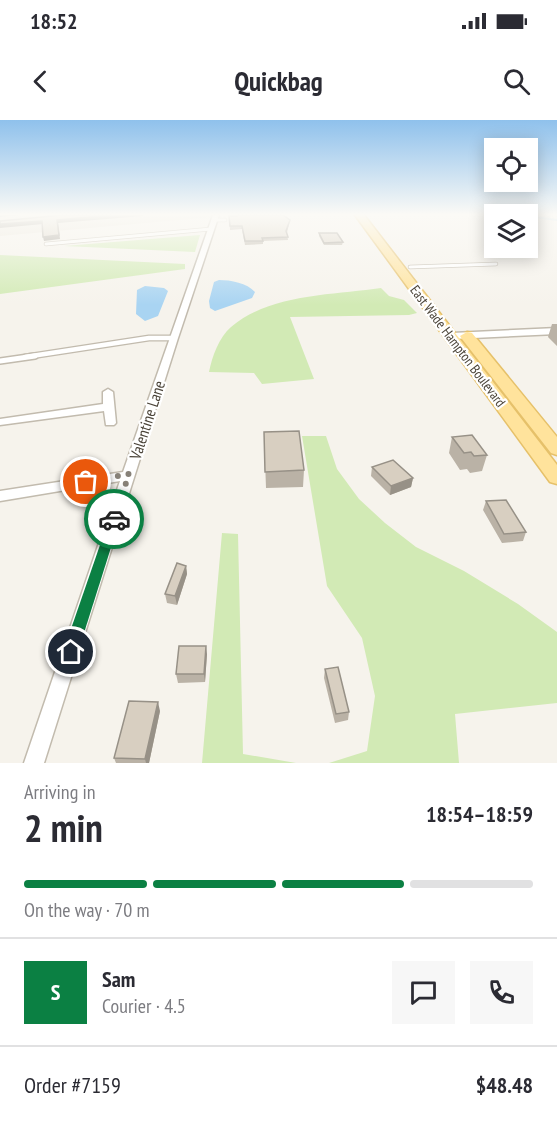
<!DOCTYPE html>
<meta charset="utf-8">
<style>
body{margin:0;font-family:"PT Sans Narrow",sans-serif;background:#f7f7f7;color:#2b2b33;height:100vh;display:flex;flex-direction:column;font-size:22px;white-space:nowrap}
*{box-sizing:border-box;margin:0}
p{font-size:20px;color:#7c7c81}
.icon{flex:none;width:33px;height:33px;fill:none;stroke:currentColor;stroke-width:2;stroke-linecap:round;stroke-linejoin:round}
.map{position:relative;height:643px;overflow:hidden}
.sheet{display:flex;flex-direction:column;background:#fff;flex:1}
.sheet>*{flex:none}
.fabs{position:absolute;left:484px;top:18px;display:grid;gap:12px}
.fabs a{display:grid;place-items:center;width:54px;height:54px;border-radius:0px;background:#fff;box-shadow:0 3px 15px #0003;font-size:30px}
.pin{position:absolute;display:grid;place-items:center;width:51px;height:51px;color:#fff;margin:-26px;border:3px solid #fff;border-radius:50%;box-shadow:0 2px 6px #0007}
.courier{position:absolute;display:grid;place-items:center;width:60px;height:60px;margin:-30px;border:4px solid #0b8043;border-radius:50%;background:#fff;color:#222;box-shadow:0 2px 8px #0007}
.headline em{font-style:normal;font-weight:800}
.headline div{display:flex;flex-direction:column-reverse}
.headline{display:flex;align-items:center;justify-content:space-between;height:102px;padding:0 24px}
h1{font-size:39px;font-weight:800;line-height:45px}
.bar{display:grid;grid-template-columns:repeat(4,1fr);gap:9px 6px;align-content:center;height:72px;padding:0 24px}
.bar i{height:8px;border-radius:4px;background:#e1e1e2}
.bar .current{background:#0b8043}
.bar p{grid-column:span 4}
.line{display:flex;align-items:center;gap:15px;padding:0 24px;border-top:2px solid #e1e1e2}
.line div{flex:1}
.round{display:grid;place-items:center;flex:none;width:63px;height:63px;border-radius:0px;background:#f7f7f7}
.status{display:flex;justify-content:space-between;align-items:center;height:42px;padding:0 30px;background:#fff;direction:ltr}
.status svg{height:16px;fill:currentColor}
header{display:flex;justify-content:space-between;align-items:center;height:78px;padding:0 24px;background:#fff;font-size:27px;font-weight:800}
.map>svg:first-child{display:block}
</style>
<div class="status"><b>18:52</b><svg viewBox="0 0 49 12"><path d="M0 12V9h3v3zM5 12V6h3v6zM10 12V3h3v9zM15 12V0h3v12zM26 1h20v11H26zM47 4h2v5h-2z"/></svg></div>
<header><svg class="icon" aria-label="back" viewBox="0 0 24 24"><path d="M15 5l-7 7 7 7"/></svg>Quickbag<svg class="icon" aria-label="search" viewBox="0 0 24 24"><circle cx="10" cy="10" r="6"/><path d="M15 15l6 6"/></svg></header>
<div class="map">
<svg width="557" height="643" viewBox="0 0 557 643">
<rect width="100%" height="100%" fill="#f6f3ec"/>
<path fill="#eae5da" d="M0,95H214L213,97L0,116Z"/>
<path fill="#d2eab5" d="M200,115L195,132L64,126Z
M0,135L185,144V149L0,174Z
M381,168L389,176L404,180L417,193L409,195L290,197L314,259L262,264L254,253L209,252C212,237 219,217 231,207C269,174 333,175 381,168Z
M302,316H326L337,349L359,379L385,403L416,427L464,451L518,484L557,512V583L455,594L459,643H329L367,631L375,576L362,518L327,466Z
M222,413L238,414L243,634L296,643H202Z"/>
<path fill="#a9d4f2" d="M219,160C231,160 247,163 255,172L252,178L215,191L210,188L209,181L214,162Z
M145,166L164,168L168,171L158,196L145,201L136,194L137,170Z"/>
<g fill="none" stroke-linecap="round" stroke-linejoin="round">
<path stroke="#a9d4f2" stroke-width="2" d="M528,96L557,100"/>
<defs>
<path id="lane-far2" d="M214,100H225
M46,124L211,109
M410,147L496,144"/>
<path id="lane-far1" d="M25,237L149,218H173"/>
<path id="lane" d="M0,241L35,236"/>
<path id="street" d="M213,95H219L178,218L44,643H24L120,361L0,381V371L123,352Z
M557,208V214L452,219L447,216L452,213Z
M108,269L113,272L116,303L114,305H106L104,291L0,305V299L103,284V272Z"/>
<path id="primary" d="M355,95H364L557,345V364L550,362Z
M467,212L472,213L557,317V335L551,333L462,219L460,216Z"/>
</defs>
<use href="#lane-far2" stroke="#c2bbae" stroke-width="4.5"/>
<use href="#lane-far1" stroke="#c2bbae" stroke-width="7"/>
<use href="#lane" stroke="#c2bbae" stroke-width="8"/>
<use href="#street" stroke="#c2bbae" stroke-width="3"/>
<use href="#primary" stroke="#e6c16a" stroke-width="3"/>
<use href="#lane-far2" stroke="#fff" stroke-width="3"/>
<use href="#lane-far1" stroke="#fff" stroke-width="4.5"/>
<use href="#lane" stroke="#fff" stroke-width="5"/>
<use href="#street" fill="#fff" fill-rule="evenodd"/>
<use href="#primary" fill="#ffe39c" fill-rule="evenodd"/>
</g>
<path fill="#bab2a6" d="M229,96L290,100L287,113L288,120L263,121V124L245,125L242,109L230,110Z
M319,113L343,122L342,125H324L319,116Z
M552,204H557V226L548,217Z
M264,312L304,350L303,367L266,368Z
M452,317L487,335L482,351L470,353L467,349L460,350L449,333Z
M372,347L413,358L411,367L390,375L371,356Z
M486,381L526,412L523,421L502,423L483,390Z
M186,446L187,454L177,485L167,483L165,474Z
M207,534L205,562L178,563L176,554Z
M325,549L349,592L348,600L335,603L324,558Z
M160,591L149,643H116L114,638Z"/>
<path fill="#979187" d="M0,95H20L0,97Z
M112,95H143V96L58,103L60,119L44,121L43,117L57,100Z
M42,101L43,104L0,108V104Z
M413,358L411,367L390,375L391,366Z
M186,446L187,454L177,485L175,476Z
M206,526L207,534L205,562L204,554Z
M158,582L160,591L149,643H146L145,639Z"/>
<path fill="#d8cfc1" stroke="#979187" stroke-width="1.5" d="M62,95H112L57,100L59,115L43,117L42,101L0,104V101Z
M237,95H283L290,100L286,111L288,117L262,118L263,121H245L242,106H230L229,96H237Z
M319,113H337L343,122L324,123Z
M299,311L304,350L265,352L264,312Z
M472,315L487,335L474,336L471,332L464,333L452,317Z
M393,340L413,358L391,366L372,347Z
M506,380L526,412L504,414L486,381Z
M177,443L186,446L175,476L165,474Z
M179,526H206L204,554H176Z
M338,547L349,592L336,594L325,549Z
M129,581L158,582L145,639L114,638Z"/>
<linearGradient id="sky" x2="0" y2="1"><stop stop-color="#8fc1ec"/><stop offset="0.51" stop-color="#fbfaf6"/><stop offset="1" stop-color="#fbfaf6" stop-opacity="0"/></linearGradient>
<rect width="557" height="185" fill="url(#sky)"/>
<path fill="#0b8043" d="M114,395L120,399L78,532L76,537L71,538L66,537L63,532L109,399Z"/>
<g fill="none" stroke-linecap="round" stroke-linejoin="round">
<path stroke="#878178" stroke-width="6" stroke-dasharray="0 10.8" d="M86,362L129,354L114,399"/>
</g>
<g text-anchor="middle" stroke-width="4.5" stroke-linejoin="round" paint-order="stroke">
<g font-size="14" fill="#4b4439" stroke="#fff">
<text transform="translate(458 226) rotate(53)" y="5">East Wade Hampton Boulevard</text>
</g>
<g font-size="16" fill="#4b4439" stroke="#fff">
<text transform="translate(147 300) rotate(-72)" y="6">Valentine Lane</text>
</g>
</g>
</svg>
<div class="fabs">
<a><svg class="icon" aria-label="locate" viewBox="0 0 24 24"><circle cx="12" cy="12" r="6"/><path d="M12 2v4M12 18v4M2 12h4M18 12h4"/></svg></a>
<a><svg class="icon" aria-label="layers" viewBox="0 0 24 24"><path d="M12 4l9 5-9 5-9-5zM3 14l9 5 9-5"/></svg></a>
</div>
<div class="pin" style="left:86px;top:362px;background:#ea580c"><svg class="icon" aria-label="bag" viewBox="0 0 24 24"><path d="M5 8h14l-1 12H6zM9 8a3 3 0 0 1 6 0"/></svg></div>
<div class="pin" style="left:71px;top:532px;background:#1f2937"><svg class="icon" aria-label="home" viewBox="0 0 24 24"><path d="M3 11l9-7 9 7M6 9v11h12V9"/></svg></div>
<div class="courier" style="left:114px;top:399px"><svg class="icon" aria-label="car" viewBox="0 0 24 24"><path d="M5 17H2v-5l4-1 3-4h7l3 4 3 1v5h-3M9 17h6M6 11h13"/><circle cx="7" cy="17" r="2"/><circle cx="17" cy="17" r="2"/></svg></div>
</div>
<section class="sheet">
<div class="headline"><div><h1>2 min</h1><p>Arriving in</p></div><em>18:54–18:59</em></div>
<div class="bar"><i class="current"></i><i class="current"></i><i class="current"></i><i></i><p>On the way · 70 m</p></div>
<div class="line" style="height:108px"><b class="round" style="background:#0b8043;color:#fff">S</b><div><b>Sam</b><p>Courier · 4.5</p></div><a class="round"><svg class="icon" aria-label="chat" viewBox="0 0 24 24"><path d="M4 5h16v11H9l-5 4z"/></svg></a><a class="round"><svg class="icon" aria-label="phone" viewBox="0 0 24 24"><path d="M5 4h4l2 5-3 2q2 4 5 5l2-3 5 2v4C11 20 4 13 5 4z"/></svg></a></div>
<div class="line" style="height:78px"><div>Order #7159</div><b>$48.48</b></div>
</section>
